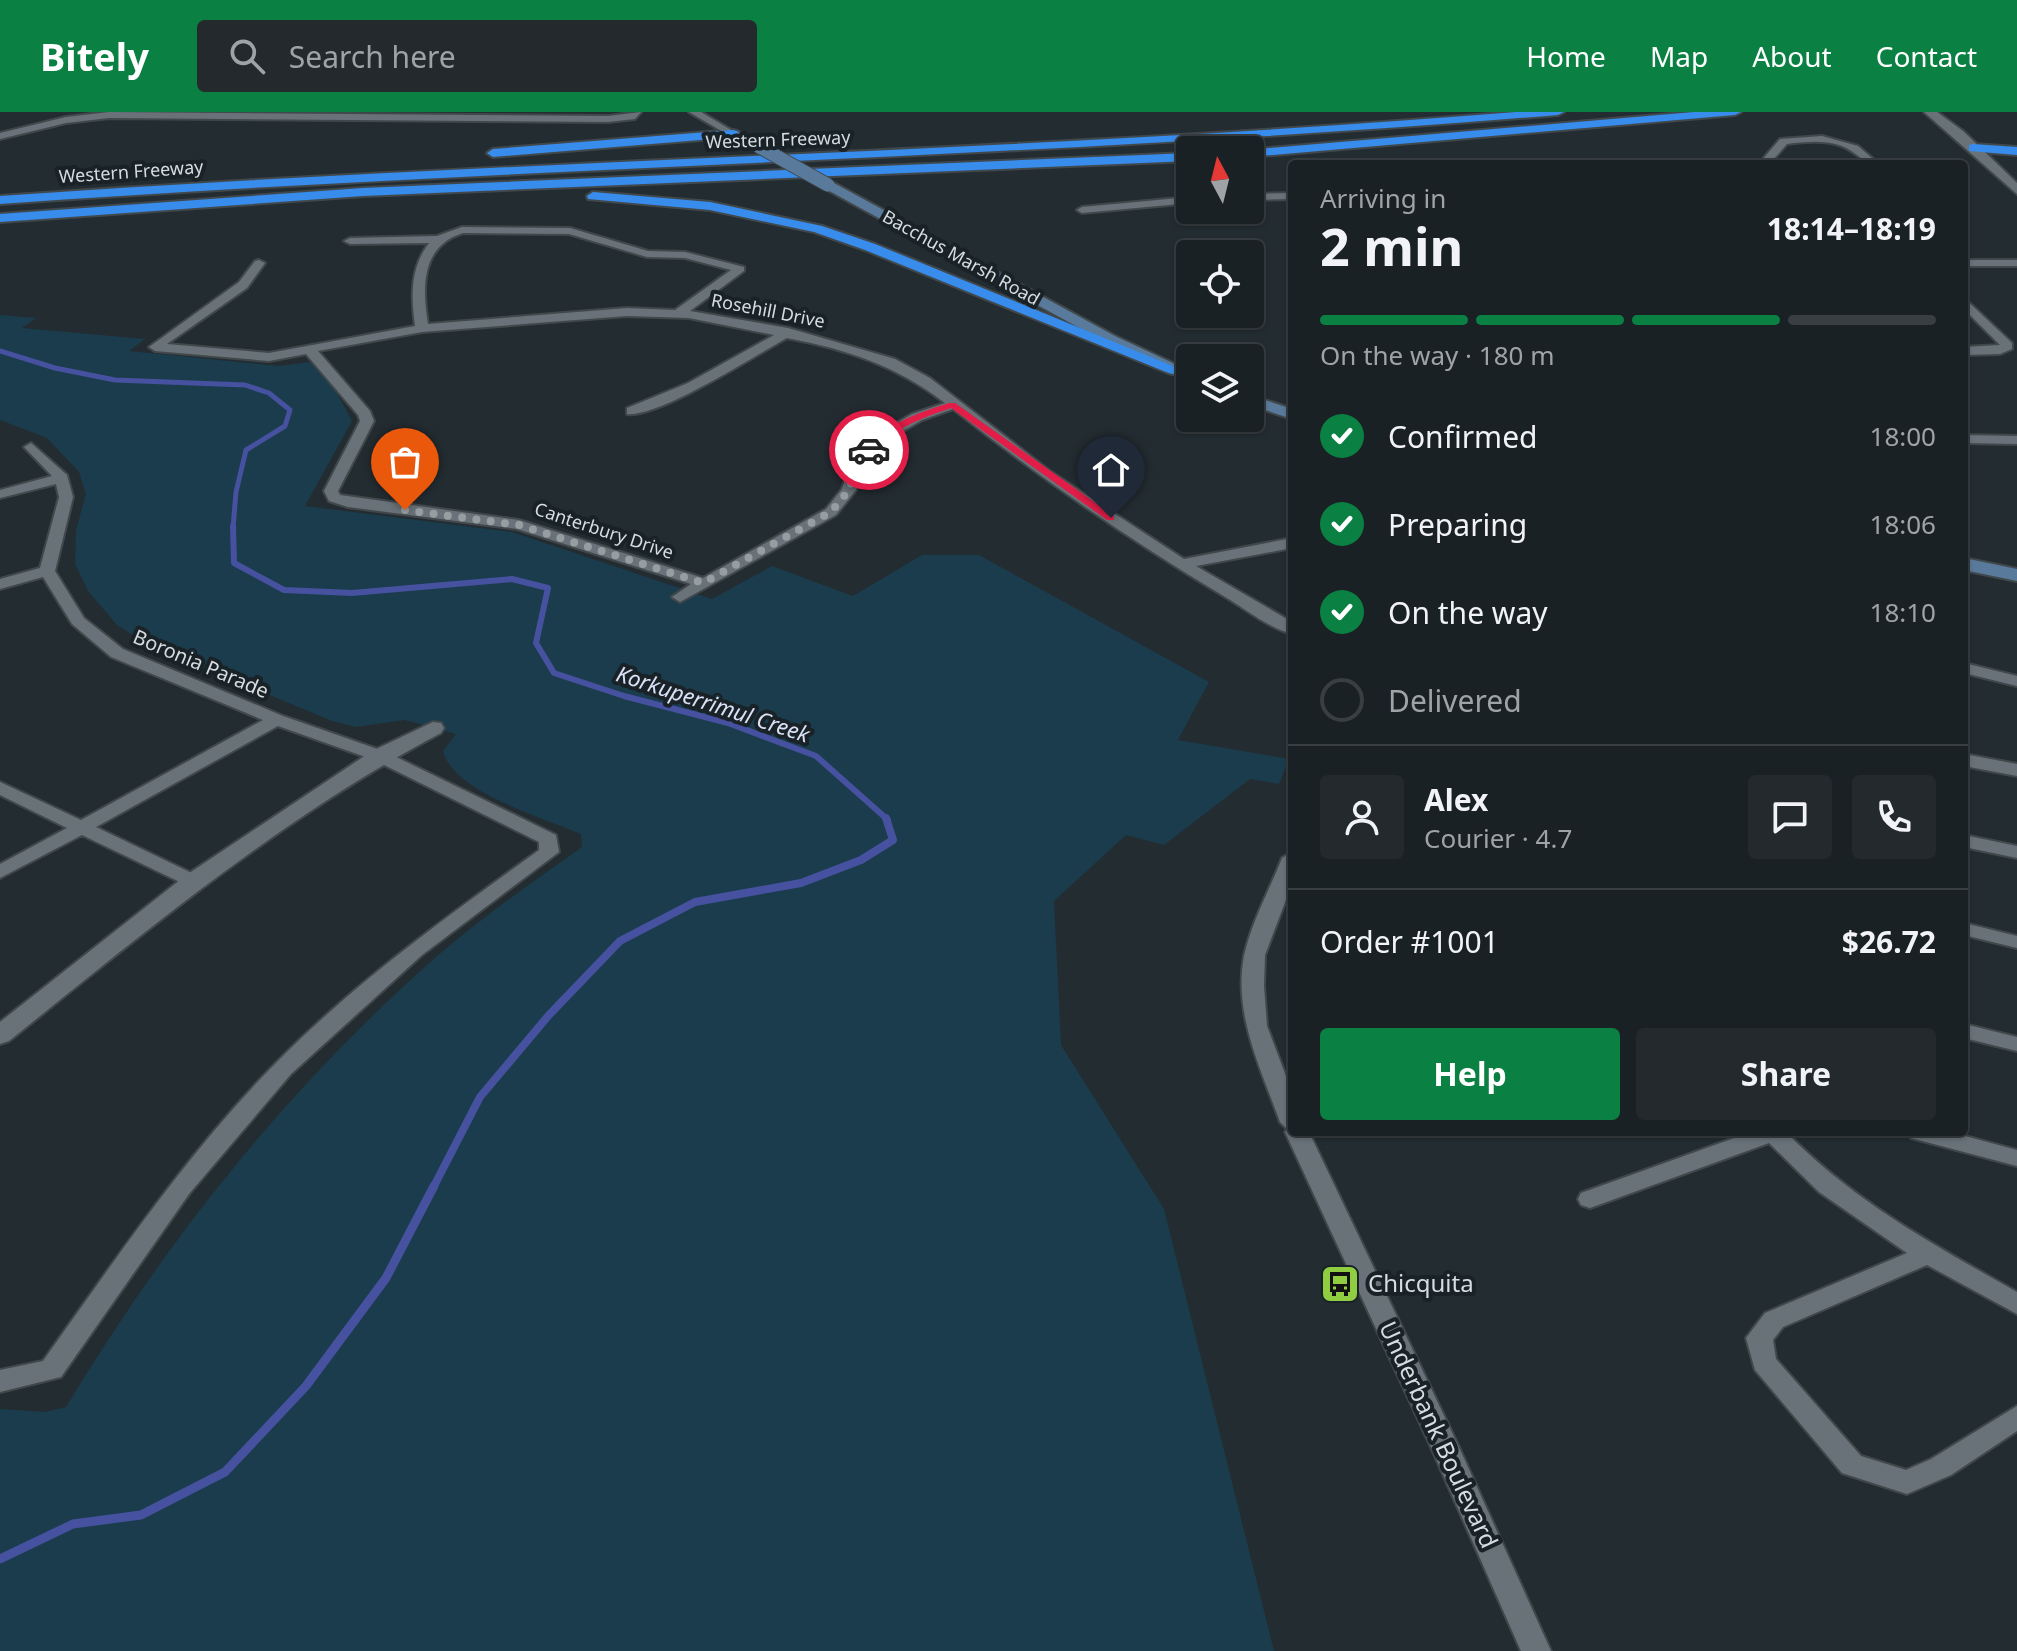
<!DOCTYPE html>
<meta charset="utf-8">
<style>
body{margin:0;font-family:"Noto Sans",sans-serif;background:#23292d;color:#f1f3f6;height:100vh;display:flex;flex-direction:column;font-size:30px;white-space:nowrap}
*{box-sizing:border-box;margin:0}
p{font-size:26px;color:#9fa3a7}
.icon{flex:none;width:44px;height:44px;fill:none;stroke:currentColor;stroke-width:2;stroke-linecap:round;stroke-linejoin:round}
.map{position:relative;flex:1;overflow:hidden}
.drawer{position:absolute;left:1288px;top:48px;width:680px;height:976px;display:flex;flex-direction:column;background:#1a2125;border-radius:8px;box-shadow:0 2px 6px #0004,0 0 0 2px #383e42}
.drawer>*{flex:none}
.needle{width:52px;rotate:353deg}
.buttons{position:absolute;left:1176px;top:24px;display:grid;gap:16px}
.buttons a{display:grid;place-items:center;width:88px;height:88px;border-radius:8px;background:#1a2125;box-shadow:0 2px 6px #0004,0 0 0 2px #383e42;font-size:40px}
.pin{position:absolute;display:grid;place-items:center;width:68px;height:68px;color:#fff;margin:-82px -34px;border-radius:50% 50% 50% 0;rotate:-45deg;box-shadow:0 0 8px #0007}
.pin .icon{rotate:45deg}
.courier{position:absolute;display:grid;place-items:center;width:80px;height:80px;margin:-40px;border:6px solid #e11d48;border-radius:50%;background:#fff;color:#222;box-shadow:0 2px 10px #0007}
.summary em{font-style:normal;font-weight:700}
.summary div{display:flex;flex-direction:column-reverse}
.summary{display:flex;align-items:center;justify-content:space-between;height:136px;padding:0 32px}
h1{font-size:52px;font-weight:700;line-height:60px}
.bar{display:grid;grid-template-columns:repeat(4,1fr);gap:12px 8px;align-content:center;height:96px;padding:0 32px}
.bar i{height:10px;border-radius:6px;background:#383e42}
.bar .selected{background:#0b8043}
.bar p{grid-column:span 4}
.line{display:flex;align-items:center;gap:20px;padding:0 32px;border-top:2px solid #383e42}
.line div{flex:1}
.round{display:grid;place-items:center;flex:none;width:84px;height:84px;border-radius:8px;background:#23292d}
ol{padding:0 32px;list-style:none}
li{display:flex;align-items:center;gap:24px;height:88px}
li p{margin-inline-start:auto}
li .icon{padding:8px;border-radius:50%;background:#0b8043;color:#fff;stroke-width:4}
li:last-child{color:#9fa3a7}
li i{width:44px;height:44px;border:4px solid #383e42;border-radius:50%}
.action{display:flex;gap:16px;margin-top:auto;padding:16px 32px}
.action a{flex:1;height:92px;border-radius:8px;background:#0b8043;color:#fff;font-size:32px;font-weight:700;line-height:92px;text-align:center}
.action a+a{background:#23292d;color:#f1f3f6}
header{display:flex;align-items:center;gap:48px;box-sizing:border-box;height:112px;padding:0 40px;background:#0b8043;color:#fff}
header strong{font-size:38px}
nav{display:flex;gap:44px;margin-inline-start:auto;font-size:28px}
.search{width:560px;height:72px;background:#23292d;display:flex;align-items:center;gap:20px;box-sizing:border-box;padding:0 28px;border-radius:8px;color:#9fa3a7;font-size:30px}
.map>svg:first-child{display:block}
</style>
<header>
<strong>Bitely</strong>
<div class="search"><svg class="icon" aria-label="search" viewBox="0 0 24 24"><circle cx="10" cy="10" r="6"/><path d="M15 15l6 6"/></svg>Search here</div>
<nav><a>Home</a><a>Map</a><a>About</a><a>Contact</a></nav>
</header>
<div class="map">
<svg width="2017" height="1539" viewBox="0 0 2017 1539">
<rect width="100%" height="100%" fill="#232c31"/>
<path fill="#1b3c4c" d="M0,203L36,206L22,216L145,227L129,239L279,254L310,250L332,272L352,309L305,394L512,420L712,487L772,454L853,484L922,443H979L1209,570L1178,628L1289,647L1279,672L1250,667L1164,733L1126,723L1054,789L1061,933L1164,1097L1274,1539H0V1297L45,1300L66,1295C171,1122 285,979 437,844C482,805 533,770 582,735L581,722C544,706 453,680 443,639L456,622L405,608L356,615L332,609L149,533L117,513L88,479L75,452L76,418L86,382L79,360L47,326L0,308Z"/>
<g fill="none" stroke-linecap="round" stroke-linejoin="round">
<path stroke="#46519f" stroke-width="5" d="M0,239L55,256L115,268L245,273L269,281L290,298L285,314L246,338L236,380L233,416"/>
<path stroke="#46519f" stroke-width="6" d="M233,414L234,451L284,478L352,481L512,467L548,476L536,531L554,561L624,584L728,611L816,644L888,708"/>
<path stroke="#46519f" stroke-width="8" d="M433,1076L480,985L549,903L620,829L695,790L801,771L861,748L893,728L886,706"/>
<path stroke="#46519f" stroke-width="9" d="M0,1447L73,1412L141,1403L225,1360L306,1274L386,1166L434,1074"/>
<defs>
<path id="minor" d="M109,0L608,4L641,0L635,7L608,10L109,6L66,11L0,27V21L66,5Z
M689,0H701L738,22L730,24Z
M1822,24L1858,34L1879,52C1863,52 1855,38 1839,33C1823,28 1804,30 1787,32L1772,49L1779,52H1680L1685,49L1762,48L1780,27Z
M1292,81V87L1250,88V82Z
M1190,85V91L1082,101L1077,98L1082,95Z
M462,115L570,116L648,139L685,140L744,155V159L690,199L788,216L895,247L930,266L1051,360L1184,447L1292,426V436L1196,454L1292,510V522C1268,516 1243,495 1222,483C1128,427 1039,365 953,297L922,308L884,330L865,350L856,378L836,403L680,490L672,485L691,472L517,417L348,395L329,389L324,379L360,309L358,303L306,242L269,249L155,239L149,235L239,170L255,149L259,148L265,151L247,176L167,232L269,241L415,214C411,184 410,156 429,131L350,132L344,129L350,126L437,124ZM463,121L569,122L647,145L685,146L731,158L675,198L627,196L428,212C422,175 421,134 463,121ZM627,204L689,206L774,223L688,271L627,296V302C659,306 756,243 787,226C846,237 897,254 945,291L912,302L874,324L851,349L842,377L826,397L703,466L519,408L340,383L338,379L374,309L370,299L318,239L422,220Z
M1964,148H2017V154H1964Z
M1964,186L2012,231V237L2000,242L1964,243V235L2000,233L1964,197Z
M1964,323L2017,324V332L1964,331Z
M31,331L67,363L73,385L55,459L84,506L123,537L283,604L386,640L556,723L559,740L422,843L291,962L189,1082L61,1265L0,1280V1258L43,1249C116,1147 186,1042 275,952C354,871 448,804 539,738V730L374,648L278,614L96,715L200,765L203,769L200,773H186L82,723L0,766V752L67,716L0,683V670L81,708L263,608L111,545L72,512L43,465L0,477V467L40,456L59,385L56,372L0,386V378L52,364L24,335Z
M1964,551L2017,564V574L1964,561Z
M1964,642L2017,652V664L1964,654Z
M1964,723L2017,734V746L1964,735Z
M1292,740V772L1265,843L1264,874L1267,914L1292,980V1020H1309L1458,1333L1551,1539H1521L1430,1333L1285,1020L1287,1017L1280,1010C1261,957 1233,902 1244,844C1251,811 1270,777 1282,746Z
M1964,811L2017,824V836L1964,823Z
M1964,912L2017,925V939L1964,926Z
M1751,1020H1786C1853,1089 1934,1133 2017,1180V1202L1927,1153L1783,1215L1773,1228L1776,1247L1861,1344L1906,1358L1931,1347L2017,1294V1319L1951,1363L1907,1382L1842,1361L1755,1258L1746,1226L1765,1201L1907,1141L1819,1080L1769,1031L1590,1096L1581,1093L1578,1087L1581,1081Z
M1907,1020H1950L2017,1038V1054L1911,1026Z"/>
<path id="tertiary" d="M1924,0H1937L1963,19L2017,71V82Z
M433,610L441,611L444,616L441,621C284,704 147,818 9,929L0,932V910L185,764L372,639Z"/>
<path id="secondary" d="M729,19H737L764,34L754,37L729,25Z
M824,70H832L1115,224L1190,259V270L1105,230L824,76Z
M1250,283L1292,297V307L1250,293Z
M1964,446L2017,457V469L1964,458Z"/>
<path id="motorway" d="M1516,0H1564L1558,3C1039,46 519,55 0,92V84C505,48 1011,41 1516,0Z
M1694,0H1741L1735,3L1250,45L1247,38Z
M733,18L737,19V25L493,45L487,41L493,37Z
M1973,32L2017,35V43L1969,39V33Z
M1190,41V49L363,84L0,110V102L363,76Z
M593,80L710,90L822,114L875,132L1180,257L1172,262L1166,260L865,138L814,120L710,98L588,87L587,84Z"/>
</defs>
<use href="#minor" stroke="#41484c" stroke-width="4"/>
<use href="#tertiary" stroke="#41484c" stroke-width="4"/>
<use href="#secondary" stroke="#41484c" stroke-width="4"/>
<use href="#motorway" stroke="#41484c" stroke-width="4"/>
<use href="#minor" fill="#687278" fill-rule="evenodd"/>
<use href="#tertiary" fill="#687278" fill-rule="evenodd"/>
<use href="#secondary" fill="#597a9b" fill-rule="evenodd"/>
<use href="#motorway" fill="#378cec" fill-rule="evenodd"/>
<defs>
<path id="secondary-bridge" d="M758,34L828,73"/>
</defs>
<use href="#secondary-bridge" stroke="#41484c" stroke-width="15" stroke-linecap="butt"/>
<use href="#secondary-bridge" stroke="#597a9b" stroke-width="13"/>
</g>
<path fill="#e11d48" d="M949,291H955L1114,404V408H1107L951,296C922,306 892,317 872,340L864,338C885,312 918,301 949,291Z"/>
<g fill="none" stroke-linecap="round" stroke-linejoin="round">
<path stroke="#979ea2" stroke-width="8" stroke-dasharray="0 14.4" d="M405,398L519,413L703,471L831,400L849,378L858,349L869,338"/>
</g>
<defs>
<symbol id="bus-square" viewBox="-11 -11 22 22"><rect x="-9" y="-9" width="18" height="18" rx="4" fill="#90cd40" stroke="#192227"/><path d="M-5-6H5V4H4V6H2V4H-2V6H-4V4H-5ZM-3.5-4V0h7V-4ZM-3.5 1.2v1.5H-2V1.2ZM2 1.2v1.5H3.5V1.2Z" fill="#111"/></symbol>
</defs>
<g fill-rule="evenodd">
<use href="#bus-square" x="1318" y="1150" width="44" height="44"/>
</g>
<g text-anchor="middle" stroke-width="8" stroke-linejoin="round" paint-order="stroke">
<g font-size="18" fill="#d6dcdf" stroke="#192227">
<text transform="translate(778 28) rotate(-2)" y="6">Western Freeway</text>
<text transform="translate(131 60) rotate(-4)" y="6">Western Freeway</text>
<text transform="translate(961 146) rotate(29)" y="6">Bacchus Marsh Road</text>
<text transform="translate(768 199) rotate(11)" y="6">Rosehill Drive</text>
<text transform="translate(604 419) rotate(18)" y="6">Canterbury Drive</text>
</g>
<g font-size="20" fill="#d6dcdf" stroke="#192227">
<text transform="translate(201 552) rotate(23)" y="7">Boronia Parade</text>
</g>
<g font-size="22" font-style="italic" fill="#dbe1f7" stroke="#192227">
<text transform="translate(713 592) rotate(18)" y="8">Korkuperrimul Creek</text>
</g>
<g font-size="24" fill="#d6dcdf" stroke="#192227" text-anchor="start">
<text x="1368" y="1180">Chicquita</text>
</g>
<g font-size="24" fill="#d6dcdf" stroke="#192227">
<text transform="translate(1438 1323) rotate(65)" y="8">Underbank Boulevard</text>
</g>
</g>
</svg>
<div class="buttons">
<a><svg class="needle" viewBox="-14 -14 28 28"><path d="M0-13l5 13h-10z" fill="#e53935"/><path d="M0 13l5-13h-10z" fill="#9fa3a7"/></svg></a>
<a><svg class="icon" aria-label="locate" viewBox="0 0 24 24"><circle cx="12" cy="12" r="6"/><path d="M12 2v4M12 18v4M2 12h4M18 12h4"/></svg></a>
<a><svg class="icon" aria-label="layers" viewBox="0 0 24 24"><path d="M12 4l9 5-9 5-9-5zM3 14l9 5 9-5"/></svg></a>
</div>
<div class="pin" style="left:405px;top:398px;background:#ea580c"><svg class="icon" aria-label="bag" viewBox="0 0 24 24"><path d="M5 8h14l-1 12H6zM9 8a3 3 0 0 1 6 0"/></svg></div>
<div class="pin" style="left:1111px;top:406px;background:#1f2937"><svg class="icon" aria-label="home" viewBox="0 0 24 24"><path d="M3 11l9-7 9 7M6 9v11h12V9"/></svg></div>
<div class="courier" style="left:869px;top:338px"><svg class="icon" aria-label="car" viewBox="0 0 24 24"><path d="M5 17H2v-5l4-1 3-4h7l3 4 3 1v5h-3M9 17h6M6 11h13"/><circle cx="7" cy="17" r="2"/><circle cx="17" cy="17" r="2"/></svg></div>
<section class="drawer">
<div class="summary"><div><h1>2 min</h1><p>Arriving in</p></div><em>18:14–18:19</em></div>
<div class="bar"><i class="selected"></i><i class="selected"></i><i class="selected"></i><i></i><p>On the way · 180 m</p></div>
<ol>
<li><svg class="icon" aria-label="check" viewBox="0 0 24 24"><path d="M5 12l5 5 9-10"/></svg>Confirmed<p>18:00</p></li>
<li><svg class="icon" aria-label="check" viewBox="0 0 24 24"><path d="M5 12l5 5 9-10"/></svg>Preparing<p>18:06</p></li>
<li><svg class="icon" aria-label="check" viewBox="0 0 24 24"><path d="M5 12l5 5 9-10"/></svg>On the way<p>18:10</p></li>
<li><i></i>Delivered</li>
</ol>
<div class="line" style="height:144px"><a class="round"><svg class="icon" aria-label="person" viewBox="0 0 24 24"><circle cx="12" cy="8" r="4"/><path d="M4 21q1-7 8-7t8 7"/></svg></a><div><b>Alex</b><p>Courier · 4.7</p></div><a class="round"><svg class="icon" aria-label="chat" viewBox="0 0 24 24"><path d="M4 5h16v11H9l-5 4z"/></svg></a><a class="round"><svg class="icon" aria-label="phone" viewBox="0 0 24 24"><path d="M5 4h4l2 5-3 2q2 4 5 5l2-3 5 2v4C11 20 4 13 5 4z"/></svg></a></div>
<div class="line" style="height:104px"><div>Order #1001</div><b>$26.72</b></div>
<div class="action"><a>Help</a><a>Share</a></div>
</section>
</div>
